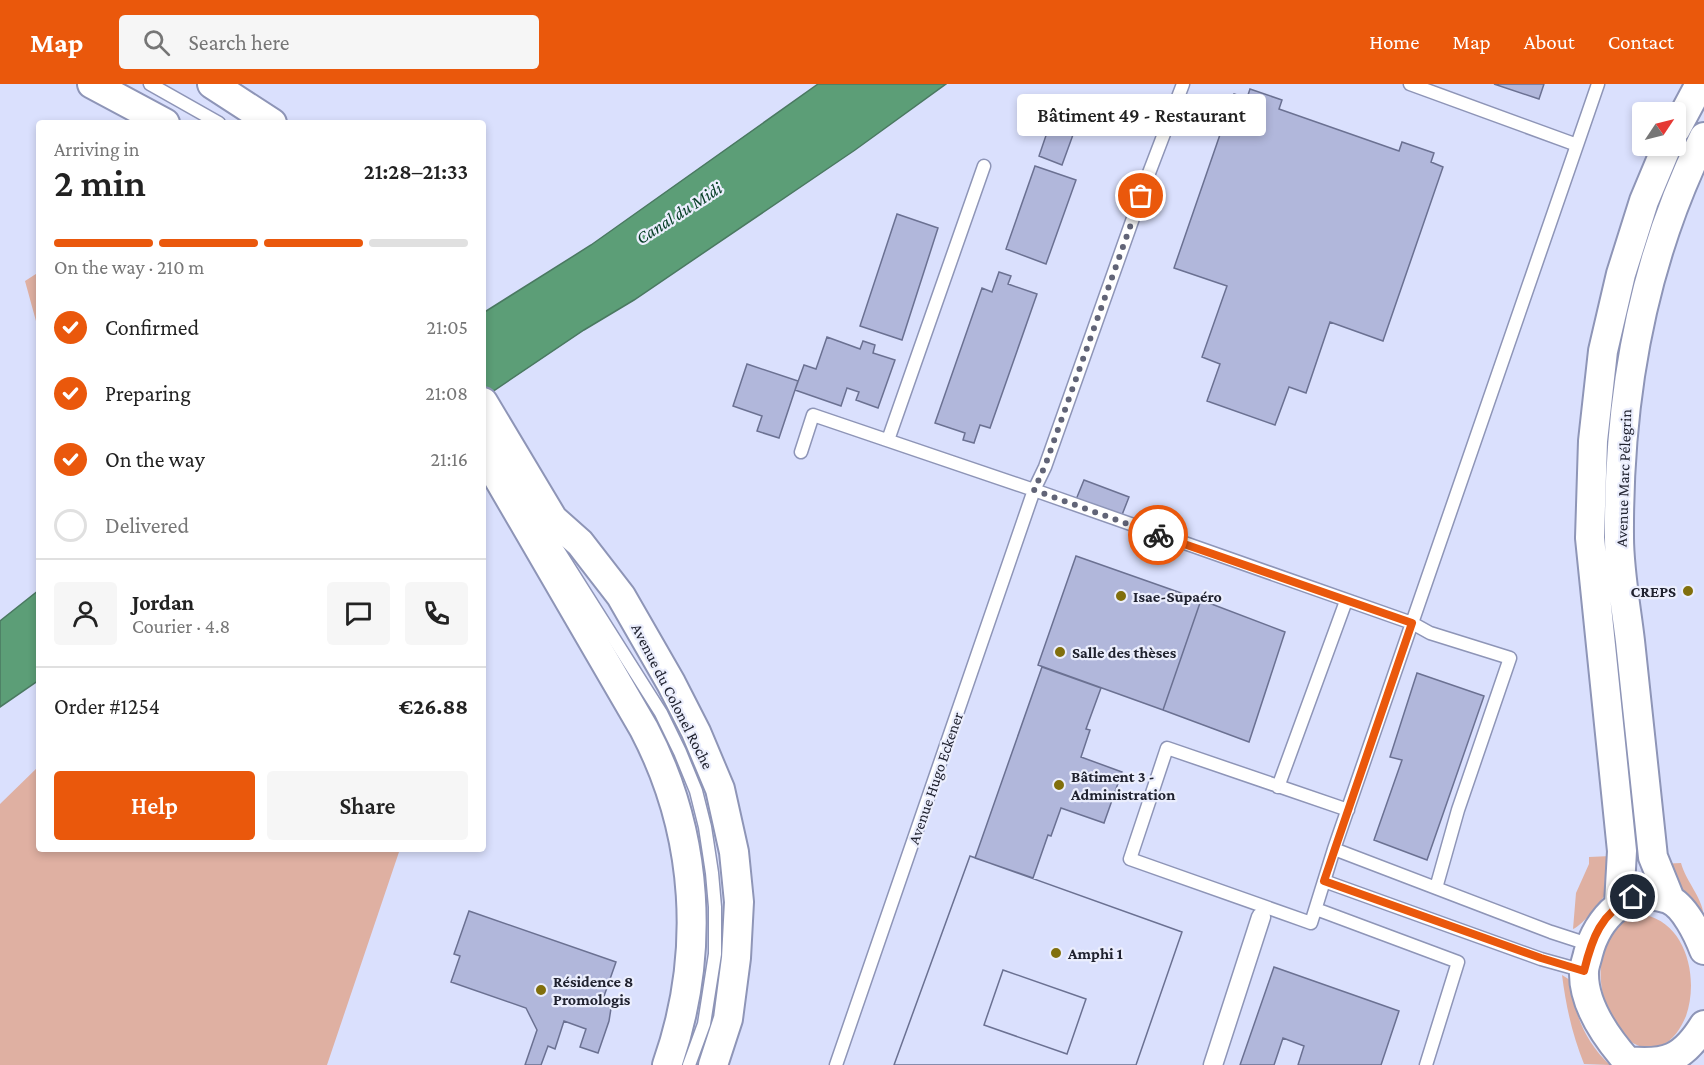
<!DOCTYPE html>
<meta charset="utf-8">
<style>
body{margin:0;font-family:"Crimson Pro",serif;background:#f6f6f6;color:#222;height:100vh;display:flex;flex-direction:column;font-size:22px;white-space:nowrap}
*{box-sizing:border-box;margin:0}
p{font-size:20px;color:#767676}
.icon{flex:none;width:33px;height:33px;fill:none;stroke:currentColor;stroke-width:2;stroke-linecap:round;stroke-linejoin:round}
.map{position:relative;flex:1;overflow:hidden}
.details{position:absolute;left:36px;top:36px;width:450px;height:732px;display:flex;flex-direction:column;background:#fff;border-radius:6px;box-shadow:0 3px 9px #0003}
.details>*{flex:none}
.needle{width:39px;rotate:55deg}
.tools{position:absolute;left:1632px;top:18px;display:grid;gap:12px}
.tools a{display:grid;place-items:center;width:54px;height:54px;border-radius:6px;background:#fff;box-shadow:0 3px 9px #0003;font-size:30px}
.pin{position:absolute;display:grid;place-items:center;width:51px;height:51px;color:#fff;margin:-26px;border:3px solid #fff;border-radius:50%;box-shadow:0 2px 6px #0007}
.courier{position:absolute;display:grid;place-items:center;width:60px;height:60px;margin:-30px;border:4px solid #ea580c;border-radius:50%;background:#fff;color:#222;box-shadow:0 2px 8px #0007}
.bubble{position:absolute;height:42px;border-radius:6px;background:#fff;box-shadow:0 3px 9px #0003;font-size:20px;font-weight:600;line-height:42px;text-align:center}
.overview em{font-style:normal;font-weight:600}
.overview div{display:flex;flex-direction:column-reverse}
.overview{display:flex;align-items:center;justify-content:space-between;height:102px;padding:0 18px}
h1{font-size:39px;font-weight:600;line-height:45px}
.bar{display:grid;grid-template-columns:repeat(4,1fr);gap:9px 6px;align-content:center;height:72px;padding:0 18px}
.bar i{height:8px;border-radius:4px;background:#e0e0e0}
.bar .current{background:#ea580c}
.bar p{grid-column:span 4}
.line{display:flex;align-items:center;gap:15px;padding:0 18px;border-top:2px solid #e0e0e0}
.line div{flex:1}
.round{display:grid;place-items:center;flex:none;width:63px;height:63px;border-radius:6px;background:#f6f6f6}
ol{padding:0 18px;list-style:none}
li{display:flex;align-items:center;gap:18px;height:66px}
li p{margin-inline-start:auto}
li .icon{padding:6px;border-radius:50%;background:#ea580c;color:#fff;stroke-width:4}
li:last-child{color:#767676}
li i{width:33px;height:33px;border:3px solid #e0e0e0;border-radius:50%}
.cta{display:flex;gap:12px;margin-top:auto;padding:12px 18px}
.cta a{flex:1;height:69px;border-radius:6px;background:#ea580c;color:#fff;font-size:24px;font-weight:600;line-height:69px;text-align:center}
.cta a+a{background:#f6f6f6;color:#222}
header{display:flex;align-items:center;gap:36px;box-sizing:border-box;height:84px;padding:0 30px;background:#ea580c;color:#fff}
header strong{font-size:28px}
nav{display:flex;gap:33px;margin-inline-start:auto;font-size:21px}
.search{width:420px;height:54px;background:#f6f6f6;display:flex;align-items:center;gap:15px;box-sizing:border-box;padding:0 21px;border-radius:6px;color:#767676;font-size:22px}
.map>svg:first-child{display:block}
</style>
<header>
<strong>Map</strong>
<div class="search"><svg class="icon" aria-label="search" viewBox="0 0 24 24"><circle cx="10" cy="10" r="6"/><path d="M15 15l6 6"/></svg>Search here</div>
<nav><a>Home</a><a>Map</a><a>About</a><a>Contact</a></nav>
</header>
<div class="map">
<svg width="1704" height="981" viewBox="0 0 1704 981">
<rect width="100%" height="100%" fill="#dae0fd"/>
<path fill="#dfb0a2" d="M39,188V248L25,197Z
M39,682V765H400L327,981H0V720Z
M1611,772C1610,782 1612,793 1609,802C1607,812 1582,842 1573,845L1576,809L1589,780V773Z
M1681,779C1686,798 1704,815 1704,835L1659,780Z
M1645,831C1687,840 1699,895 1686,932C1681,944 1673,957 1660,962C1603,981 1568,840 1645,831Z
M1562,891L1570,896C1574,929 1585,958 1610,981L1584,980C1572,950 1566,922 1562,891Z"/>
<path fill="#5c9e77" stroke="#4a7961" stroke-width="1.5" d="M818,0H946L855,66L634,216L584,246L483,314V229L591,161Z
M39,506V596L0,623V537Z"/>
<path fill="#b1b7db" stroke="#6b7192" stroke-width="1.5" fill-rule="evenodd" d="M1494,0H1544L1539,15Z
M1250,5L1282,16L1279,25L1399,67L1402,58L1434,69L1431,78L1443,83L1383,257L1330,238L1306,309L1289,303L1275,341L1207,317L1220,280L1202,273L1227,202L1174,184L1234,10L1247,14Z
M1054,28L1078,37L1062,81L1039,72Z
M1035,82L1076,96L1046,180L1006,165Z
M897,130L938,144L902,256L860,242Z
M999,188L1011,192L1008,200L1037,210L990,344L980,341L974,359L963,356L965,349L935,339L982,204L992,208Z
M827,253L860,265L863,257L875,261L873,269L895,276L878,324L856,316L859,308L847,304L841,322L795,306L804,281L816,285Z
M747,280L798,297L779,354L757,347L762,332L733,322Z
M1084,396L1129,413L1120,436L1075,418Z
M1076,472L1201,516L1163,626L1038,581Z
M1201,516L1285,548L1249,658L1163,626Z
M1042,583L1101,604L1086,645L1090,646L1081,673L1122,688L1104,739L1061,724L1051,752L1048,751L1033,794L975,774Z
M1417,589L1484,612L1427,776L1374,756L1402,676L1390,673Z
M970,772L1182,848L1136,981H894ZM1003,886L1086,915L1067,970L984,941Z
M970,772L1182,848L1136,981H894ZM1003,886L1086,915L1067,970L984,941Z
M469,827L616,878L603,915L612,918L609,937L598,969L580,963L586,945L564,937L555,965L548,962L541,981H525L537,946L526,924L451,898L460,872L454,870Z
M1274,883L1399,927L1381,981H1298L1304,962L1283,954L1274,981H1240Z"/>
<g fill="none" stroke-linecap="round" stroke-linejoin="round">
<defs>
<path id="service" d="M150,0L219,39
M1183,0L1149,89L1045,383L1034,406L1412,539L1334,765L1311,839L1130,775L1167,664L1348,726
M1410,0L1577,61L1412,539L1430,549L1510,574L1458,726L1436,804
M1577,61L1598,0
M483,347L496,368
M888,356L984,82
M801,368L813,331L1034,406L836,981
M539,436L661,629L680,668L696,707L705,743L712,789L715,823V870L704,940L689,981
M1278,703L1346,517
M1334,765L1551,848L1591,861
M1324,797L1541,875L1584,887
M1316,825L1458,878L1426,981"/>
<path id="pedestrian" d="M1213,981L1261,833"/>
<path id="tertiary" d="M92,0L165,39
M212,0L272,39
M1676,45L1700,0
M483,318L553,435L580,459L621,512L671,599L696,648L720,705L734,768L739,818L736,874L728,935L713,981
M483,368L644,645C699,750 706,870 667,981
M1670,815L1653,773C1645,701 1638,629 1630,557C1626,523 1619,487 1619,453C1618,316 1642,177 1704,53
M1619,820L1622,767L1590,454L1593,357L1603,267L1621,190L1644,117L1667,62
M1704,866C1698,850 1684,821 1668,815C1628,800 1597,835 1588,870C1587,875 1584,882 1584,888C1583,921 1606,953 1627,977C1666,981 1683,975 1704,941"/>
</defs>
<use href="#service" stroke="#8e95b7" stroke-width="15"/>
<use href="#pedestrian" stroke="#8e95b7" stroke-width="21"/>
<use href="#tertiary" stroke="#8e95b7" stroke-width="32"/>
<use href="#service" stroke="#fff" stroke-width="12"/>
<use href="#pedestrian" stroke="#fff" stroke-width="18"/>
<use href="#tertiary" stroke="#fff" stroke-width="28"/>
</g>
<g fill="none" stroke-linecap="round" stroke-linejoin="round">
<path stroke="#616477" stroke-width="6" stroke-dasharray="0 10.8" d="M1141,112L1045,382L1034,406L1158,451"/>
<path stroke="#ea580c" stroke-width="8" d="M1158,451L1412,539L1324,797L1541,874L1584,887C1592,854 1601,829 1633,813"/>
</g>
<g fill="#816f0c" stroke="#ebeefd" stroke-width="2">
<circle cx="1688" cy="507" r="6"/>
<circle cx="1121" cy="512" r="6"/>
<circle cx="1060" cy="568" r="6"/>
<circle cx="1059" cy="701" r="6"/>
<circle cx="1056" cy="869" r="6"/>
<circle cx="541" cy="906" r="6"/>
</g>
<g text-anchor="middle" stroke-width="4.5" stroke-linejoin="round" paint-order="stroke">
<g font-size="16" fill="#20222f" stroke="#ebeefd">
<text transform="translate(1623 394) rotate(-88)" y="6">Avenue Marc Pélegrin</text>
<text transform="translate(673 612) rotate(63)" y="6">Avenue du Colonel Roche</text>
<text transform="translate(935 694) rotate(-71)" y="6">Avenue Hugo Eckener</text>
</g>
<g font-size="16" font-weight="bold" fill="#20222f" stroke="#ebeefd" text-anchor="start">
<text x="1676" y="513" text-anchor="end">CREPS</text>
<text x="1133" y="518">Isae-Supaéro</text>
<text x="1072" y="574">Salle des thèses</text>
<text x="1071" y="698">Bâtiment 3 -<tspan x="1071" dy="18">Administration</tspan></text>
<text x="1068" y="875">Amphi 1</text>
<text x="553" y="903">Résidence 8<tspan x="553" dy="18">Promologis</tspan></text>
</g>
<g font-size="18" font-style="italic" fill="#043c23" stroke="#ebeefd">
<text transform="translate(679 129) rotate(-33)" y="6">Canal du Midi</text>
</g>
</g>
</svg>
<div class="tools">
<a><svg class="needle" viewBox="-14 -14 28 28"><path d="M0-13l5 13h-10z" fill="#e53935"/><path d="M0 13l5-13h-10z" fill="#767676"/></svg></a>
</div>
<div class="pin" style="left:1141px;top:112px;background:#ea580c"><svg class="icon" aria-label="bag" viewBox="0 0 24 24"><path d="M5 8h14l-1 12H6zM9 8a3 3 0 0 1 6 0"/></svg></div>
<div class="pin" style="left:1633px;top:813px;background:#1f2937"><svg class="icon" aria-label="home" viewBox="0 0 24 24"><path d="M3 11l9-7 9 7M6 9v11h12V9"/></svg></div>
<div class="courier" style="left:1158px;top:451px"><svg class="icon" aria-label="bike" viewBox="0 0 24 24"><circle cx="6" cy="16" r="4"/><circle cx="18" cy="16" r="4"/><path d="M6 16l4-8h5l3 8M10 8l3 8H6M13 5h3"/></svg></div>
<div class="bubble" style="left:1017px;top:10px;width:249px">Bâtiment 49 - Restaurant</div>
<section class="details">
<div class="overview"><div><h1>2 min</h1><p>Arriving in</p></div><em>21:28–21:33</em></div>
<div class="bar"><i class="current"></i><i class="current"></i><i class="current"></i><i></i><p>On the way · 210 m</p></div>
<ol>
<li><svg class="icon" aria-label="check" viewBox="0 0 24 24"><path d="M5 12l5 5 9-10"/></svg>Confirmed<p>21:05</p></li>
<li><svg class="icon" aria-label="check" viewBox="0 0 24 24"><path d="M5 12l5 5 9-10"/></svg>Preparing<p>21:08</p></li>
<li><svg class="icon" aria-label="check" viewBox="0 0 24 24"><path d="M5 12l5 5 9-10"/></svg>On the way<p>21:16</p></li>
<li><i></i>Delivered</li>
</ol>
<div class="line" style="height:108px"><a class="round"><svg class="icon" aria-label="person" viewBox="0 0 24 24"><circle cx="12" cy="8" r="4"/><path d="M4 21q1-7 8-7t8 7"/></svg></a><div><b>Jordan</b><p>Courier · 4.8</p></div><a class="round"><svg class="icon" aria-label="chat" viewBox="0 0 24 24"><path d="M4 5h16v11H9l-5 4z"/></svg></a><a class="round"><svg class="icon" aria-label="phone" viewBox="0 0 24 24"><path d="M5 4h4l2 5-3 2q2 4 5 5l2-3 5 2v4C11 20 4 13 5 4z"/></svg></a></div>
<div class="line" style="height:78px"><div>Order #1254</div><b>€26.88</b></div>
<div class="cta"><a>Help</a><a>Share</a></div>
</section>
</div>
